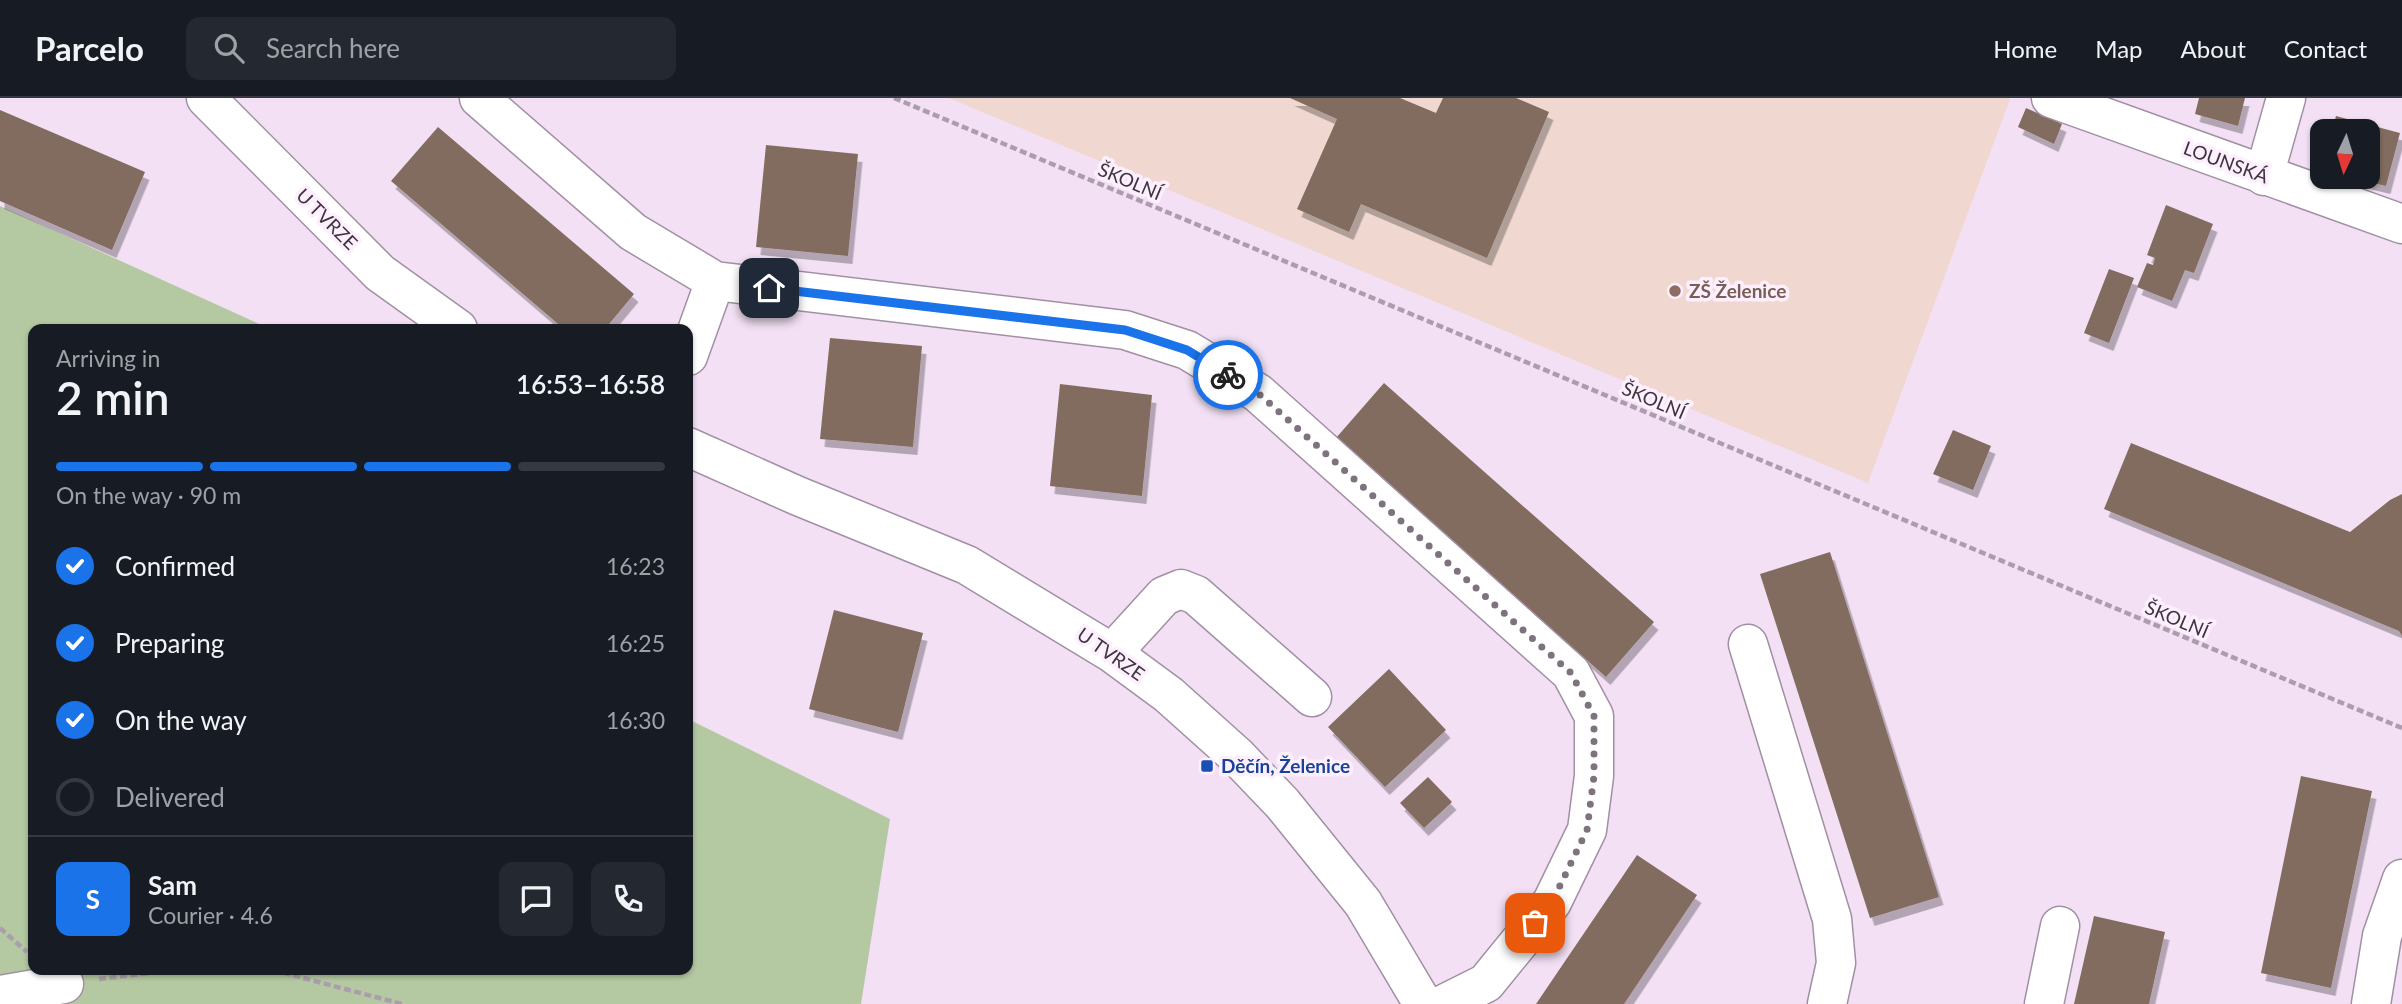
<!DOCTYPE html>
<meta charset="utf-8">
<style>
body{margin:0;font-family:Lato,sans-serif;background:#242831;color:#f1f3f6;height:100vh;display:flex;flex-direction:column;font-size:26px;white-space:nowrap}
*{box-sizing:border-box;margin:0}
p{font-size:23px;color:#9ea1a6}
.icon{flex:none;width:38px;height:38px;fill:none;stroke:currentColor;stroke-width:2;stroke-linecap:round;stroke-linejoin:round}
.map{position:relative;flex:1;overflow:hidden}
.panel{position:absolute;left:28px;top:226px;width:665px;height:651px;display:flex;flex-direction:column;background:#171b24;border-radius:14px;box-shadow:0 2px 5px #0004}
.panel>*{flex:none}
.needle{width:46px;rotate:184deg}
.fabs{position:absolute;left:2310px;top:21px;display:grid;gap:14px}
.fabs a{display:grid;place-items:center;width:70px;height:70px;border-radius:14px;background:#171b24;box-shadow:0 2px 5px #0004;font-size:35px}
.pin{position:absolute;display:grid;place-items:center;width:60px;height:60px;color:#fff;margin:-30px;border-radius:14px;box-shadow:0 4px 10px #0006}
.courier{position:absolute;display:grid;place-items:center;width:70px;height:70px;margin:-35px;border:5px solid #1a73e8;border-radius:50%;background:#fff;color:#222;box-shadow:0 2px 9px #0007}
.summary em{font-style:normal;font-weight:600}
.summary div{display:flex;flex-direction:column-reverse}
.summary{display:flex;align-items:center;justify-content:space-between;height:119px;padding:0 28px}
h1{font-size:46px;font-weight:600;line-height:52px}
.bar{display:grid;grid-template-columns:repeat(4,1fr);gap:10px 7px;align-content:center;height:84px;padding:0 28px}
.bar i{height:9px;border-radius:5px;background:#363941}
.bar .on{background:#1a73e8}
.bar p{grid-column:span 4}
.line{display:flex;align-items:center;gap:18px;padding:0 28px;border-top:2px solid #363941}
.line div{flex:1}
.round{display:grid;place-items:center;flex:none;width:74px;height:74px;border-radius:14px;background:#242831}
ol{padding:0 28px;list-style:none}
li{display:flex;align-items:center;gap:21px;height:77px}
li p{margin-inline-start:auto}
li .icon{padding:7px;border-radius:50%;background:#1a73e8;color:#fff;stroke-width:4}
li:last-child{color:#9ea1a6}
li i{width:38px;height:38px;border:4px solid #363941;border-radius:50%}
header{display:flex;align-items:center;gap:42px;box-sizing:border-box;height:98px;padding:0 35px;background:#171b24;border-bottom:2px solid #363941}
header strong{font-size:33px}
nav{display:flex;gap:38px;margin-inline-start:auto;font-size:24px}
.search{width:490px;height:63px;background:#242831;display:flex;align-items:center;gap:18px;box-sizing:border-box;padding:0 24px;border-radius:14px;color:#9ea1a6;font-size:26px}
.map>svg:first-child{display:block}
</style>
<header>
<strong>Parcelo</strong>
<div class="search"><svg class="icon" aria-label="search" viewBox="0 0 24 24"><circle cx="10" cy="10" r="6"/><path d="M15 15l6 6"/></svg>Search here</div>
<nav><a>Home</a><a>Map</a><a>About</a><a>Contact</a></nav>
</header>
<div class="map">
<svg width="2402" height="906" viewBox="0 0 2402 906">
<defs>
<filter id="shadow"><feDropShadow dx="4.5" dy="8" stdDeviation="0" flood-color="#0004"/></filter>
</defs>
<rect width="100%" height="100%" fill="#f3e0f4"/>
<path fill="#f0d7d0" d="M949,0H2007L2010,1L1868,385Z"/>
<path fill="#b4c8a1" d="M0,108L270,231H33V872H688V621L890,721L861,906H0Z"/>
<path fill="#826c60" filter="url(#shadow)" d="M1290,0H1400L1436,15L1443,0H1516L1549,14L1487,160L1361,106L1349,134L1297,111L1337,21Z
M2199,0H2245L2238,28L2195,16Z
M2026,10L2062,26L2054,46L2018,29Z
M0,12L145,74L112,152L0,103Z
M2336,18L2400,35L2386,88L2352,80L2368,79V33H2332Z
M438,29L634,196L605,231H564L391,83Z
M766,47L858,56L848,158L756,149Z
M2166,107L2213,126L2194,175L2185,172L2172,203L2137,189L2147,165L2153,167L2155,160L2147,157Z
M2109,171L2134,180L2109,245L2084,235Z
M830,240L922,248L913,349L820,341Z
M1384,285L1654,524L1606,579L1336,340Z
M1060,286L1152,297L1142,398L1050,388Z
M1953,332L1991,348L1973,392L1933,376Z
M2131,345L2350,434L2390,402L2402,396V538L2399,533L2104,411Z
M1830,454L1939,799L1870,820L1760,476Z
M834,512L923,535L898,634L809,611Z
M1389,571L1446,632L1385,689L1328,629Z
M2301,678L2372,693L2331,890L2261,875Z
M1428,679L1452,704L1424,730L1400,705Z
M1637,757L1697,797L1624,906H1536Z
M2094,818L2165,834L2149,906H2074Z"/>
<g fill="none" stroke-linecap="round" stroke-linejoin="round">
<defs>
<path id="minor" d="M206,0L380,175L458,231
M479,0L633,134L715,183L1125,232L1187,252L1258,295L1571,575L1594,618V678L1587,732L1552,804L1486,885L1444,906
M2051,0L2402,126
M2264,78L2286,0
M688,258L715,183
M688,349L798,398L967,467L1112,555L1169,597L1237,658L1282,705L1363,805L1423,906
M1748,546L1832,821L1836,865L1827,906
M1112,555L1164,498L1181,491L1196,497L1312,599
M0,897L64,886
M2044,906L2060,828
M2371,906L2382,838L2402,781"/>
</defs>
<use href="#minor" stroke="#a190a3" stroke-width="41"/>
<path stroke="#ac9dad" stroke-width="4.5" stroke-dasharray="7 3.5" stroke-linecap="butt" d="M894,0L2402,630
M0,830L27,854
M273,872L402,906
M99,881L174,872"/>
<use href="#minor" stroke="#fff" stroke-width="38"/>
</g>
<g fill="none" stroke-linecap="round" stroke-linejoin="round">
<path stroke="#7d727e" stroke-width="7" stroke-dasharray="0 12.6" d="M1228,277L1258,295L1571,575L1594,618V678L1587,732L1552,804L1535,825"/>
<path stroke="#1a73e8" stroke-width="9" d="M769,190L1125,232L1187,252L1228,277"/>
</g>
<circle fill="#8d6e63" stroke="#feefff" stroke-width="2.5" cx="1675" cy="193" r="7"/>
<rect fill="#1a4fb4" stroke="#feefff" stroke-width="2.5" x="1200" y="661" width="14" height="14" rx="3.5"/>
<g text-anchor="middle" stroke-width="7" stroke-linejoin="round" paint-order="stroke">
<g font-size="19" fill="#3d363e" stroke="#feefff">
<text transform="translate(2226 64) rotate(20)" y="7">LOUNSKÁ</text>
<text transform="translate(1130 83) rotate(23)" y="7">ŠKOLNÍ</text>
<text transform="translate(327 121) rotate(45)" y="7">U TVRZE</text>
<text transform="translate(1654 302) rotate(23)" y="7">ŠKOLNÍ</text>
<text transform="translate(2177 521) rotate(23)" y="7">ŠKOLNÍ</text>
<text transform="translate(1111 556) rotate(35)" y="7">U TVRZE</text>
</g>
<g font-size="19" font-weight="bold" fill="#785e54" stroke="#feefff" text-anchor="start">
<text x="1689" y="200">ZŠ Želenice</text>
</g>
<g font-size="19" font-weight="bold" fill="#164399" stroke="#feefff" text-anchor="start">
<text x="1221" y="675">Děčín, Želenice</text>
</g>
</g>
</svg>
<div class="fabs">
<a><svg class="needle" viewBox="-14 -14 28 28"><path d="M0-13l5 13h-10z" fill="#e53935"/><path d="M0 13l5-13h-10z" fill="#9ea1a6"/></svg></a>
</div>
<div class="pin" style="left:1535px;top:825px;background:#ea580c"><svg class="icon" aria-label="bag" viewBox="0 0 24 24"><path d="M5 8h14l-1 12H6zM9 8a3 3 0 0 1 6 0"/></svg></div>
<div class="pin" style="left:769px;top:190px;background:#1f2937"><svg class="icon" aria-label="home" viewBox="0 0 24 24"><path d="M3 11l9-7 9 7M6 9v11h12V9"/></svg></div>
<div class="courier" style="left:1228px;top:277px"><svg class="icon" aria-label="bike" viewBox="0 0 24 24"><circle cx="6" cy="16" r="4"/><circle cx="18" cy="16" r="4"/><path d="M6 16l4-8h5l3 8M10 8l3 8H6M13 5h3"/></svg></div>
<section class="panel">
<div class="summary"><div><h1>2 min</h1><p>Arriving in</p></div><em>16:53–16:58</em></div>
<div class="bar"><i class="on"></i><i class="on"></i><i class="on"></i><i></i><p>On the way · 90 m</p></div>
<ol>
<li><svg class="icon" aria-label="check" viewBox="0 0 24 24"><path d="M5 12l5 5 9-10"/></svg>Confirmed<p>16:23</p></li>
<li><svg class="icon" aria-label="check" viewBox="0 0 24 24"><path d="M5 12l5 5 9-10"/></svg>Preparing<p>16:25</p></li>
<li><svg class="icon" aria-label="check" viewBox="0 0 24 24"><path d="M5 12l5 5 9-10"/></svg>On the way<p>16:30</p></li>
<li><i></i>Delivered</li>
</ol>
<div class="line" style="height:126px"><b class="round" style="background:#1a73e8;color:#fff">S</b><div><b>Sam</b><p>Courier · 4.6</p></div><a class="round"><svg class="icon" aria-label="chat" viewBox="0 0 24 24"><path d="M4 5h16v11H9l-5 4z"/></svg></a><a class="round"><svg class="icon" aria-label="phone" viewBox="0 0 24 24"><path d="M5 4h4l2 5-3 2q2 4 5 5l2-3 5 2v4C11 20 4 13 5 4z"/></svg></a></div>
</section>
</div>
